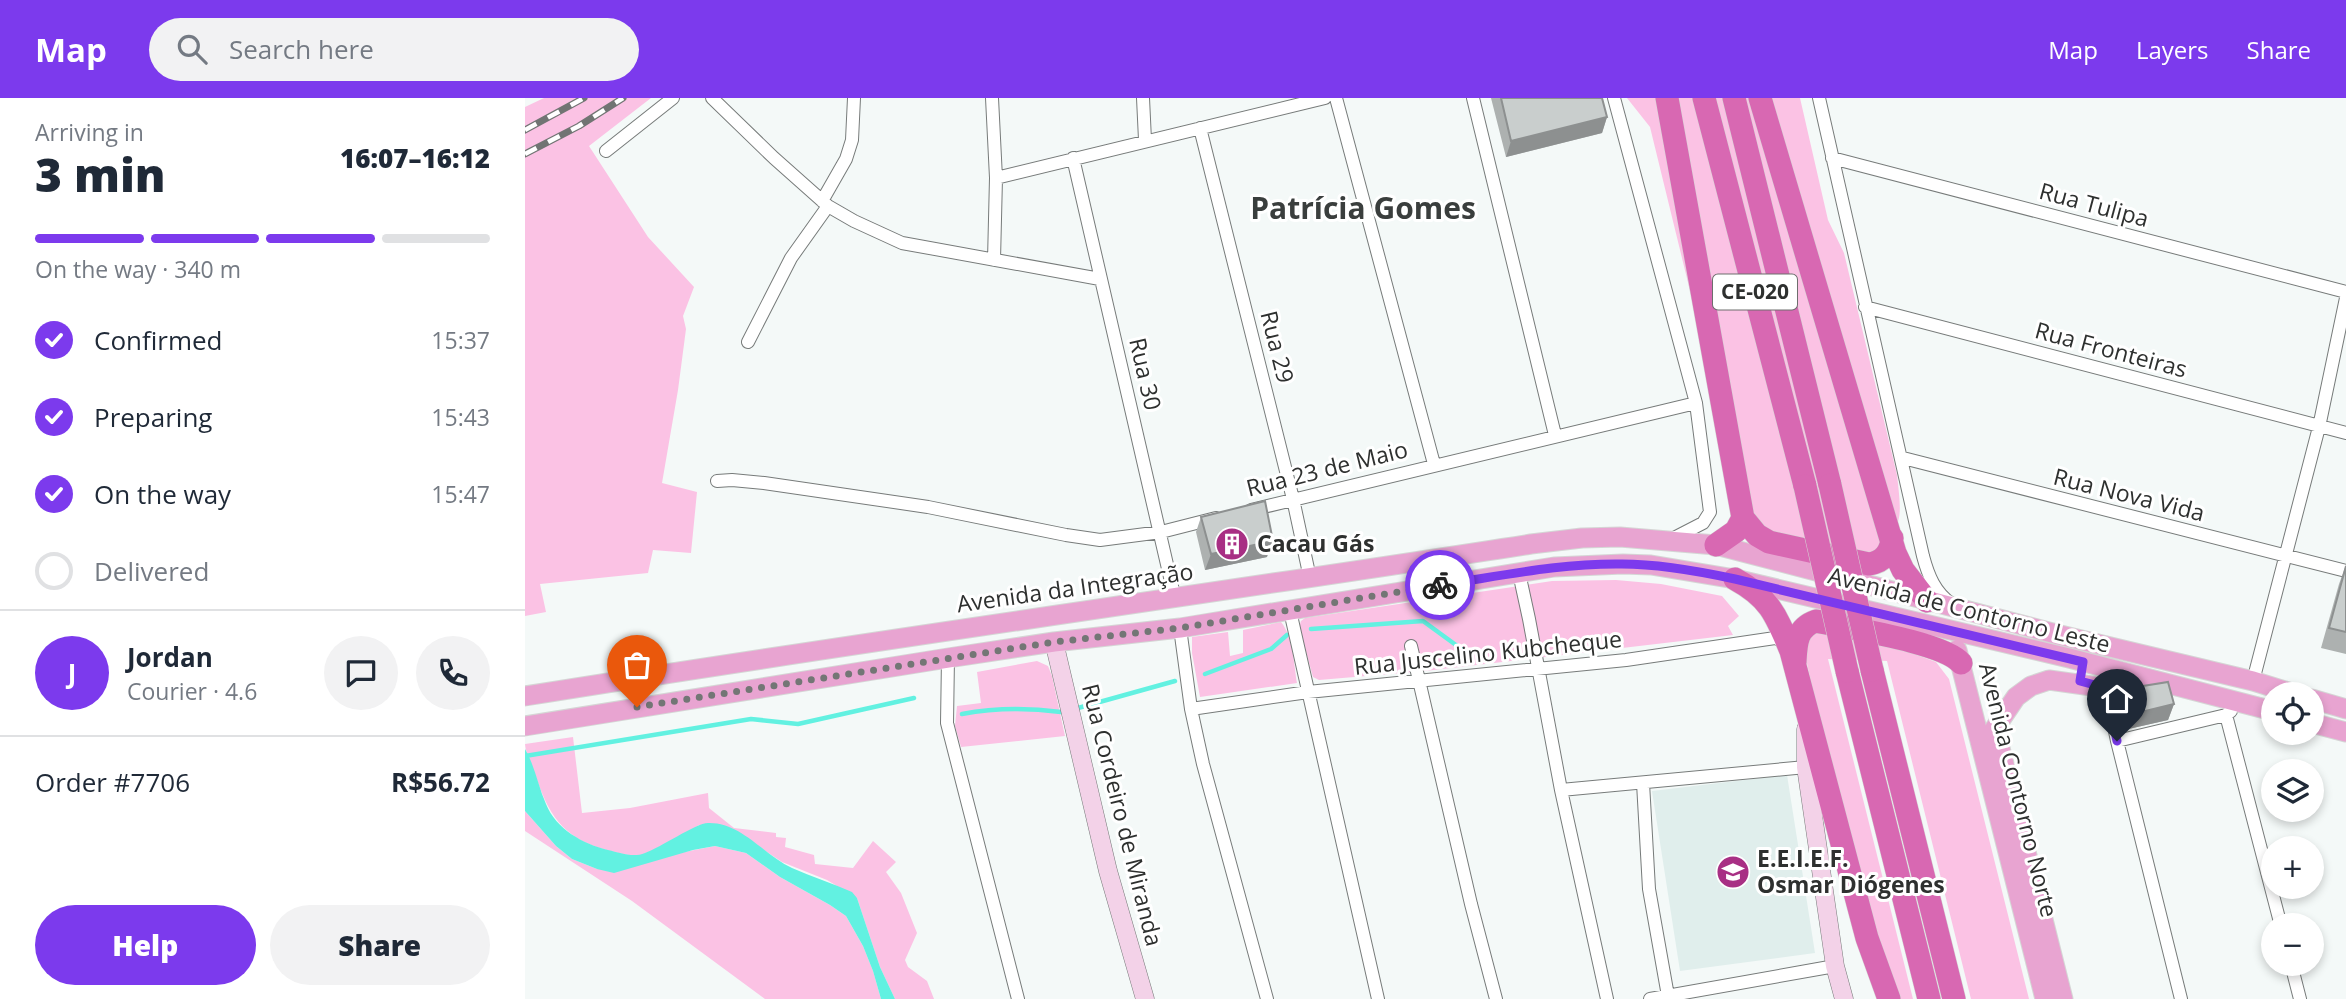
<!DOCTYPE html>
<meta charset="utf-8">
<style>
body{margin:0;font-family:"Open Sans",sans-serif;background:#f2f2f3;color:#1f2937;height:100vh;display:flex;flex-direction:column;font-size:26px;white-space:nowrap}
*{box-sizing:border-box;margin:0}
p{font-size:23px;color:#747a83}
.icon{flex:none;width:38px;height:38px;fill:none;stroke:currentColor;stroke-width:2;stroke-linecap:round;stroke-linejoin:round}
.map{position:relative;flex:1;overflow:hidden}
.sheet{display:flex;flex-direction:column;background:#fff;width:525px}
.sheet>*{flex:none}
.tools{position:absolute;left:1736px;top:584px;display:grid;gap:14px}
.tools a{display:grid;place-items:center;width:63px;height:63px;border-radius:50%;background:#fff;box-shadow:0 4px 10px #0003;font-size:35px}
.pin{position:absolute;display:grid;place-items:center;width:60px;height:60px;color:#fff;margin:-72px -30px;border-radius:50% 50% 50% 0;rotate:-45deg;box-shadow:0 0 7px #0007}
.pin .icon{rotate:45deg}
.courier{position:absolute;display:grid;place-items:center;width:70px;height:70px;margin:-35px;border:5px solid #7c3aed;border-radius:50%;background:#fff;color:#222;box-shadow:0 2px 9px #0007}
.headline em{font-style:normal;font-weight:800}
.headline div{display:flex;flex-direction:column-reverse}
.headline{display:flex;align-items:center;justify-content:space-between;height:119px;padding:0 35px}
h1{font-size:46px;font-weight:800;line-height:52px}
.bar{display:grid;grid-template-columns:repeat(4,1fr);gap:10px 7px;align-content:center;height:84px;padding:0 35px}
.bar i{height:9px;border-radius:5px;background:#e0e1e3}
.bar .active{background:#7c3aed}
.bar p{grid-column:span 4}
.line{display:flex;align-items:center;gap:18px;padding:0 35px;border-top:2px solid #e0e1e3}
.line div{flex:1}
.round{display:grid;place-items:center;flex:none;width:74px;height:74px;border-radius:37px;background:#f2f2f3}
ol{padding:0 35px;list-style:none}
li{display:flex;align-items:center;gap:21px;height:77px}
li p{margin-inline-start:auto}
li .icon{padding:7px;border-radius:50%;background:#7c3aed;color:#fff;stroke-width:4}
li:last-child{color:#747a83}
li i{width:38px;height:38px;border:4px solid #e0e1e3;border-radius:50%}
.button{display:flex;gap:14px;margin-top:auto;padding:14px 35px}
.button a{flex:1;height:80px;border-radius:42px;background:#7c3aed;color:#fff;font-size:28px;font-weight:800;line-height:80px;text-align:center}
.button a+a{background:#f2f2f3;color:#1f2937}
header{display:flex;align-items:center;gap:42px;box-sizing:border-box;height:98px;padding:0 35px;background:#7c3aed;color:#fff}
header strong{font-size:33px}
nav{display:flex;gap:38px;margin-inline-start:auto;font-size:24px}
.search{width:490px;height:63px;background:#f2f2f3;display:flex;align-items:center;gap:18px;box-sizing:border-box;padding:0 24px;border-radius:38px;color:#747a83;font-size:26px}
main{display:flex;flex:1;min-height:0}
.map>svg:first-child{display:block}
</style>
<header>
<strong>Map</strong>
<div class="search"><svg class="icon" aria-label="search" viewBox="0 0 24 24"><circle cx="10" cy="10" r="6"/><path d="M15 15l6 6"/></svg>Search here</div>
<nav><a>Map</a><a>Layers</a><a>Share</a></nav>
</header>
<main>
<section class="sheet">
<div class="headline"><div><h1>3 min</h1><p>Arriving in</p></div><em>16:07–16:12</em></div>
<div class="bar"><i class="active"></i><i class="active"></i><i class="active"></i><i></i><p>On the way · 340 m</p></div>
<ol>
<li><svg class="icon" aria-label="check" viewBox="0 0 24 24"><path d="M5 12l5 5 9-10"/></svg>Confirmed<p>15:37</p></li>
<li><svg class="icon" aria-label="check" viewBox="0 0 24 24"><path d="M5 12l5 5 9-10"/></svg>Preparing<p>15:43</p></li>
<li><svg class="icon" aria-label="check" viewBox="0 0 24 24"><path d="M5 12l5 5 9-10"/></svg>On the way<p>15:47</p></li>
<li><i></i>Delivered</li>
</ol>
<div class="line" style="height:126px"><b class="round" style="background:#7c3aed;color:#fff">J</b><div><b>Jordan</b><p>Courier · 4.6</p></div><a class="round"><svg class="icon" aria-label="chat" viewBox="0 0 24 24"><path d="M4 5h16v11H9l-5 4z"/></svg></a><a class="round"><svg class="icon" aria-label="phone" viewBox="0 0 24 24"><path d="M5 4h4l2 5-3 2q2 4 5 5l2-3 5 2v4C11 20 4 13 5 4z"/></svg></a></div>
<div class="line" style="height:91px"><div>Order #7706</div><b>R$56.72</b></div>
<div class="button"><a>Help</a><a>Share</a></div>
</section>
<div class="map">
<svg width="1821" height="901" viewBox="0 0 1821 901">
<rect width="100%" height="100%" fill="#f4f9f8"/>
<path fill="#e0eeec" d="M1262,677L1290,855L1155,873L1127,693Z"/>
<path fill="#fbc2e4" d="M19,0H126L64,48L123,139L169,189L158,218L161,231L153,292L137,385L172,394L166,455L128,452L123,475L15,486L21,514L0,518V9Z
M1102,0H1275L1303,122L1319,155L1372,377C1378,429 1377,425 1343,463L1237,431L1209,373L1125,29Z
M1091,482L1136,486L1197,498L1214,518L1203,528L1208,537L900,573L794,582L788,579L774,529L776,523L780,520L1027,483Z
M756,524C768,538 769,567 772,585L675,599L667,555V539L703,534L705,558L718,555V532Z
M1293,532L1371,549L1411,564L1424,581L1504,901H1446L1362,563L1303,561L1388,901H1372L1349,834L1288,593L1279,552L1285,537Z
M512,563L523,568L527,578L540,638L436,649L430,628L432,608L456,605L452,574Z
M48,639L57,715L105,710L183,695L184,710L209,730L251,735V739L261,740L260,749L289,757L290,766L328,770L348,743L371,764L361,774L376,795L392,835L380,862L383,869L402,883L409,901H370L355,869L332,800L302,782L257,764L209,732L174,727C160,737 133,753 117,757C106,759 95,755 85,753C42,742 26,722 12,682C8,671 1,658 0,646Z
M0,713L31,748L47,761L72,771L190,748L221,755L255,779L305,807L321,818L338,848L348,873L356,901H240L107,803L0,733Z"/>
<path fill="#62f1e1" d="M0,651C10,668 13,688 21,706C31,731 58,746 83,752C96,755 108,760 120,755C135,750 171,725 183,725C216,724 239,757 267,770C287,779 307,785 327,794L332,800L355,869L370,901H356L348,873L338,848L321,818L305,807L255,779L221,755L190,748L168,752L89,775L72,771L47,761L31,748L0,713Z"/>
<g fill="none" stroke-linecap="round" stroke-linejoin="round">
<path stroke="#62f1e1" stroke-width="4.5" d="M786,531L898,523L946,558
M680,576L746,551L762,537
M553,610L650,583
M437,616C469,610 504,610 536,614
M0,658L226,621L273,626L389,600"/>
<defs>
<path id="street" d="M187,0L249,60L303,108L329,123L377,145L575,181
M467,0L471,80L469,162
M618,0L620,42
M811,0L909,366
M948,0L1030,337
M1089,0L1171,305L1185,414L1178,425L1145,442
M1294,0L1398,458C1403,477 1410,495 1427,506
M675,30L768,401L785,480
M81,53L148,0
M548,60L650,501
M1307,60L1821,194
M471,80L800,0
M297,103L321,61L327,42L329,0
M1340,209L1821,335
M223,244L266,160L303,108
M1378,360L1821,473
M192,383L207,382L239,385L403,409L541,437L575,442L636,434L691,420
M726,412L1171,305
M994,475L1004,521L1036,692L1082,901
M765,513L853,901
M655,530L666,611L678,666L742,901
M886,548L946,806L971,901
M423,560L422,625L493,901
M1728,583L1794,329L1821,200
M1581,590L1592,643L1656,901
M666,611L783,594L1101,562L1250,540L1262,544
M1701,617L1756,828
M1592,643L1701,617L1706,613
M1118,685L1124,791L1143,898
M1036,692L1281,669
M1766,866L1775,901
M1125,901L1310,868"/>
<path id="secondary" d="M529,544L583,773L620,901
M1281,631V669L1310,868L1319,901"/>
<path id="primary" d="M1432,552L1520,901
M0,598C335,544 671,498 1006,446L1057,440L1095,439L1191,447L1535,537L1728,583L1773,597
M1787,601L1821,611
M1787,625L1821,634
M0,628L423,560L529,544L655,530L1029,469L1098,466L1126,467L1210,481L1544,560L1748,613
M1470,630L1538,901
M1470,630L1491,599L1506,588L1524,582L1581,590L1625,587"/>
<path id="highway" d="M1142,0L1218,420L1232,437L1244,444L1344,466C1359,464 1366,454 1367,440
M1179,0L1280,388
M1209,0L1305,387
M1235,0L1370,455L1378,472L1402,503
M1191,447L1211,433L1218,420
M1210,481C1245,500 1251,517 1266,553L1342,840L1364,901
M1270,564C1271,546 1271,530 1291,523C1321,530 1418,544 1436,565
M1347,572L1429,901
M1322,573L1404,901"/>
</defs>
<use href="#street" stroke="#777b7a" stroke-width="14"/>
<use href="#secondary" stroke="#777b7a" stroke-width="19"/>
<use href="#primary" stroke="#d5d6d5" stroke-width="21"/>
<use href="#highway" stroke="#d5d6d5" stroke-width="24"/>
<use href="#street" stroke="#fff" stroke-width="12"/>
<use href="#secondary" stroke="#f3d2e8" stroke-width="18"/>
<use href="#primary" stroke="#e8a4d1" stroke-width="19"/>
<use href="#highway" stroke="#d868b2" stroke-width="23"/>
<defs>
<path id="rail" d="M0,32L59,0
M0,56L54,28L98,0"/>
</defs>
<use href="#rail" stroke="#717473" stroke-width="7"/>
<use href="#rail" stroke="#fff" stroke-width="4.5" stroke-dasharray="13" stroke-linecap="butt"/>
<defs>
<path id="highway-bridge" d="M1305,387L1347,572
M1280,388L1322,573"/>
</defs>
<use href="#highway-bridge" stroke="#d5d6d5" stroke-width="24" stroke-linecap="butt"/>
<use href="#highway-bridge" stroke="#d868b2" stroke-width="23"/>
</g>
<path fill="#adb1b0" d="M966,0H1077L1082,19L1077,35L981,59Z
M676,419L742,459L680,472L671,434Z
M1821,467V556L1796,550L1814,486Z
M1599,591L1649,606L1643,622L1599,632L1593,607Z"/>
<path fill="#8d9090" d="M1082,19L1077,35L981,59L986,43Z
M748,443L742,459L680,472L686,456Z
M1649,606L1643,622L1599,632L1604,617Z"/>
<path fill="#c9cecd" stroke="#8d9090" stroke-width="2" d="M976,0H1077L1082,19L986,43Z
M740,403L748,443L686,456L676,419Z
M1821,468V534L1804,530Z
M1643,584L1649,606L1604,617L1599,591Z"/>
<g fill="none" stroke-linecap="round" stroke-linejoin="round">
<path stroke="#737675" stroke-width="7" stroke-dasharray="0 12.6" d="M112,609L529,544L655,530L915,487"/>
<path stroke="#7c3aed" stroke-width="9" d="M915,487C976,478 1036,465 1097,466C1135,466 1173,473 1210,481L1558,564L1555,583L1581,590L1592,643"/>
</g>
<defs>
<symbol id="building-disc" viewBox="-11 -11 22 22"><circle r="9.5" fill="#a82f84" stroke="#fff"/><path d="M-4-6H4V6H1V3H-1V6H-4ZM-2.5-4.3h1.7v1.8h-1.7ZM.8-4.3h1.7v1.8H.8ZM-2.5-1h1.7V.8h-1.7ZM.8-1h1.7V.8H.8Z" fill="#fff"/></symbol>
<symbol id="school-disc" viewBox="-11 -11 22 22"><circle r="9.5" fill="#a82f84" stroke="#fff"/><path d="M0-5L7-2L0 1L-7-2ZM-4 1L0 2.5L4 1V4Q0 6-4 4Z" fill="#fff"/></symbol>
</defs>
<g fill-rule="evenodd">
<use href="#building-disc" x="688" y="427" width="38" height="38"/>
<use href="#school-disc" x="1189" y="755" width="38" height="38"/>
</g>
<g text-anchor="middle" stroke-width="6" stroke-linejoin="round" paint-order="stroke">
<rect fill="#fff" stroke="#6d6e6d" stroke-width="2" x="1188" y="176.5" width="84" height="35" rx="5"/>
<g font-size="21" font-weight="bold" fill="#2e302f">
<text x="1230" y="201">CE-020</text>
</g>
<g font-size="23" fill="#2e302f" stroke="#fff">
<text transform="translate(1569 107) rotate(15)" y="8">Rua Tulipa</text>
<text transform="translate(752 249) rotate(76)" y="8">Rua 29</text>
<text transform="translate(1586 252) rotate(15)" y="8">Rua Fronteiras</text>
<text transform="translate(620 276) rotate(77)" y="8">Rua 30</text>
<text transform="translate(802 371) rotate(-14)" y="8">Rua 23 de Maio</text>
<text transform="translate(1604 397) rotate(14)" y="8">Rua Nova Vida</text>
<text transform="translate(550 490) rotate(-8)" y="8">Avenida da Integração</text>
<text transform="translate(1444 512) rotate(14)" y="8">Avenida de Contorno Leste</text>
<text transform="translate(963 555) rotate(-6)" y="8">Rua Juscelino Kubcheque</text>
<text transform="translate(1493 692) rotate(76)" y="8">Avenida Contorno Norte</text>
<text transform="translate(597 717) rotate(76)" y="8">Rua Cordeiro de Miranda</text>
</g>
<g font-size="23" font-weight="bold" fill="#2e302f" stroke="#fff" text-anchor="start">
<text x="732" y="454">Cacau Gás</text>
<text x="1232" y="769">E.E.I.E.F.<tspan x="1232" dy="26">Osmar Diógenes</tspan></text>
</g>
<g font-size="30" font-weight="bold" fill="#3a3e3d" stroke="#fff">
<text x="838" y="121">Patrícia Gomes</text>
</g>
</g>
</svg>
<div class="tools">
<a><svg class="icon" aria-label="locate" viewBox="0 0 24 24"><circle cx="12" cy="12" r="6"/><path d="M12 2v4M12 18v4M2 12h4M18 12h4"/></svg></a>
<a><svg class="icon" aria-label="layers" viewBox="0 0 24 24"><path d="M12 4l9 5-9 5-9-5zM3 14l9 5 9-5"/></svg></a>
<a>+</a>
<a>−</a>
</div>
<div class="pin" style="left:112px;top:609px;background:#ea580c"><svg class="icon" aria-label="bag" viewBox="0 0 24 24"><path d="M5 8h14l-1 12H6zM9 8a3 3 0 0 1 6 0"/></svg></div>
<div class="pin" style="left:1592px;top:643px;background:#1f2937"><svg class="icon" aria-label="home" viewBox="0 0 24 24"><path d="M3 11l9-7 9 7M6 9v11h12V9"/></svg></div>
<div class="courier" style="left:915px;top:487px"><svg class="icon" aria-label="bike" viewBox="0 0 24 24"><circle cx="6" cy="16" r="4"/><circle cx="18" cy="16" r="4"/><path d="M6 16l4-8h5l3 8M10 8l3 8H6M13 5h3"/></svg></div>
</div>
</main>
